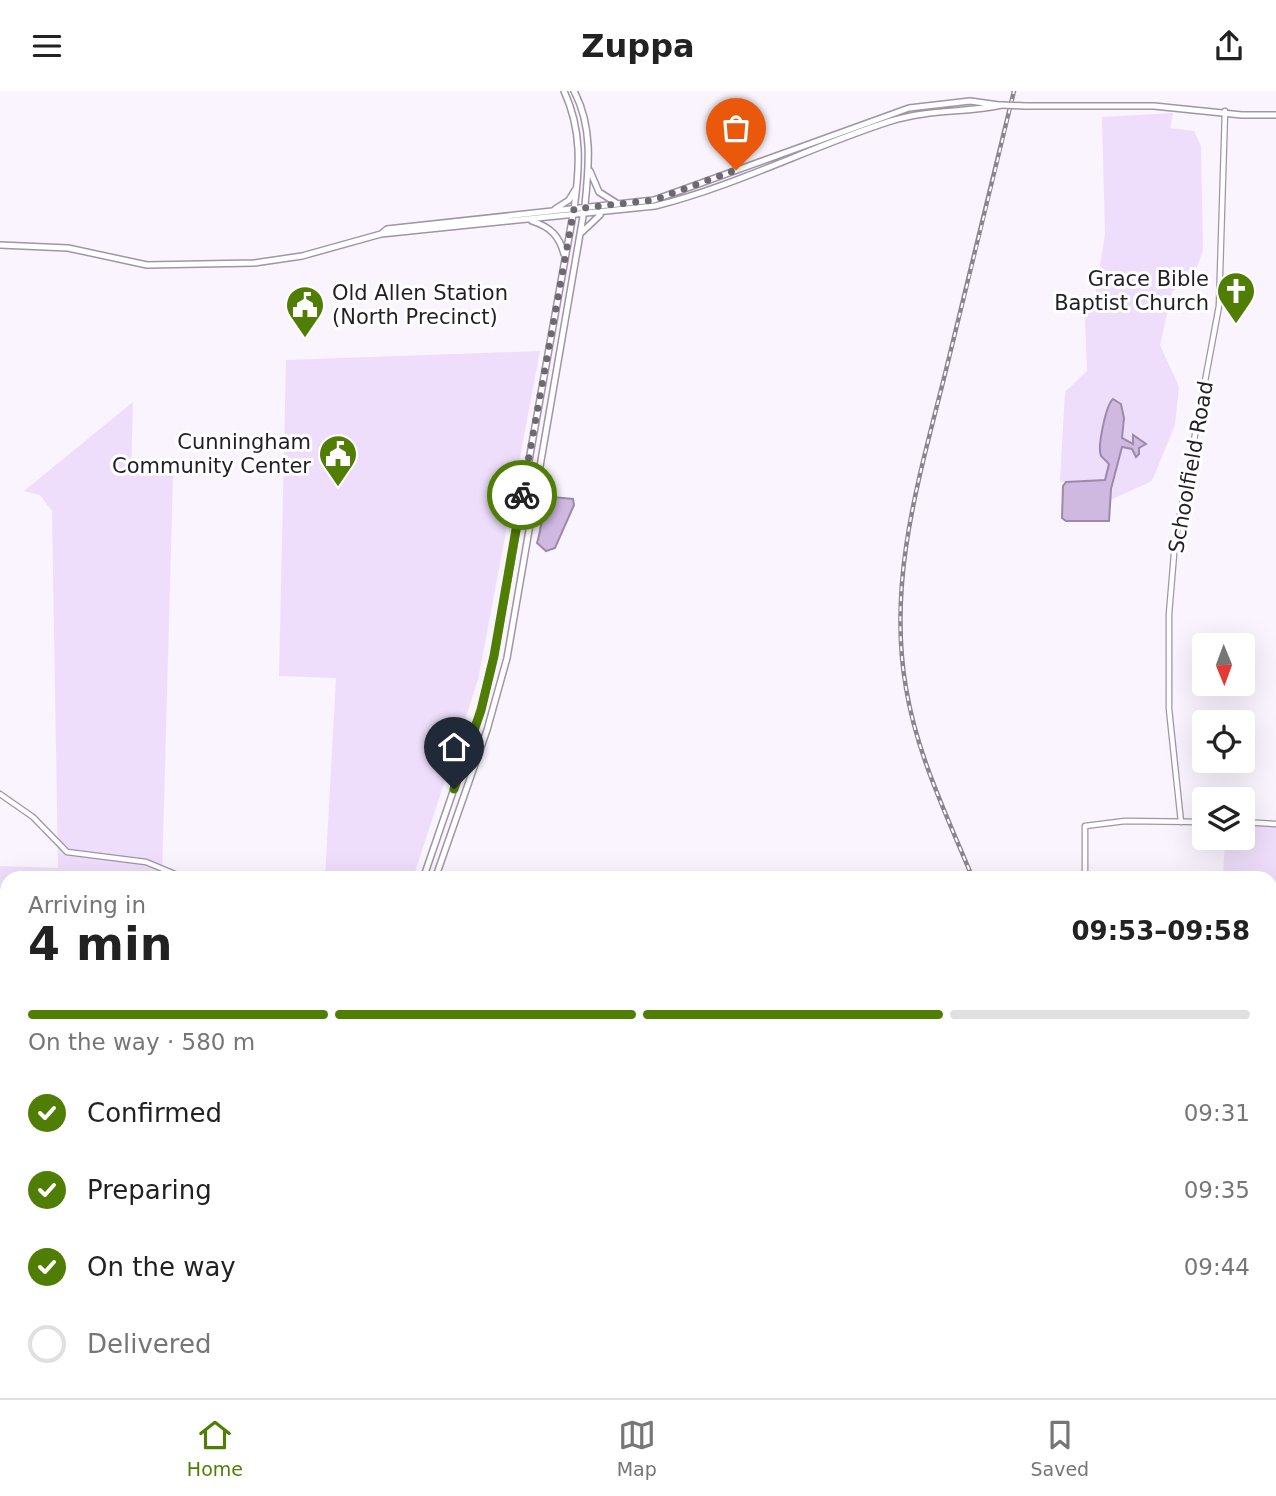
<!DOCTYPE html>
<meta charset="utf-8">
<style>
body{margin:0;font-family:"DejaVu Sans",sans-serif;background:#f2f2f2;color:#222;height:100vh;display:flex;flex-direction:column;font-size:26px;white-space:nowrap}
*{box-sizing:border-box;margin:0}
p{font-size:23px;color:#767676}
.icon{flex:none;width:38px;height:38px;fill:none;stroke:currentColor;stroke-width:2;stroke-linecap:round;stroke-linejoin:round}
.map{position:relative;flex:1;overflow:hidden}
.panel{position:absolute;left:0px;top:780px;width:1278px;height:527px;display:flex;flex-direction:column;background:#fff;border-radius:21px 21px 0 0;box-shadow:0 7px 28px #0002}
.panel>*{flex:none}
.needle{width:46px;rotate:179deg}
.controls{position:absolute;left:1192px;top:542px;display:grid;gap:14px}
.controls a{display:grid;place-items:center;width:63px;height:63px;border-radius:7px;background:#fff;box-shadow:0 7px 28px #0002;font-size:35px}
.pin{position:absolute;display:grid;place-items:center;width:60px;height:60px;color:#fff;margin:-72px -30px;border-radius:50% 50% 50% 0;rotate:-45deg;box-shadow:0 0 7px #0007}
.pin .icon{rotate:45deg}
.courier{position:absolute;display:grid;place-items:center;width:70px;height:70px;margin:-35px;border:5px solid #507e05;border-radius:50%;background:#fff;color:#222;box-shadow:0 2px 9px #0007}
.headline em{font-style:normal;font-weight:700}
.headline div{display:flex;flex-direction:column-reverse}
.headline{display:flex;align-items:center;justify-content:space-between;height:119px;padding:0 28px}
h1{font-size:46px;font-weight:700;line-height:52px}
.bar{display:grid;grid-template-columns:repeat(4,1fr);gap:10px 7px;align-content:center;height:84px;padding:0 28px}
.bar i{height:9px;border-radius:5px;background:#e0e0e0}
.bar .current{background:#507e05}
.bar p{grid-column:span 4}
ol{padding:0 28px;list-style:none}
li{display:flex;align-items:center;gap:21px;height:77px}
li p{margin-inline-start:auto}
li .icon{padding:7px;border-radius:50%;background:#507e05;color:#fff;stroke-width:4}
li:last-child{color:#767676}
li i{width:38px;height:38px;border:4px solid #e0e0e0;border-radius:50%}
header{display:flex;justify-content:space-between;align-items:center;height:91px;padding:0 28px;background:#fff;font-size:32px;font-weight:700}
.tab-bar{display:flex;justify-content:space-around;align-items:center;height:98px;border-top:2px solid #e0e0e0;background:#fff;font-size:19px;color:#767676}
.tab-bar a{display:grid;justify-items:center;gap:4px}
.tab-bar .current{color:#507e05}
.map>svg:first-child{display:block}
</style>
<header><svg class="icon" aria-label="menu" viewBox="0 0 24 24"><path d="M4 6h16M4 12h16M4 18h16"/></svg>Zuppa<svg class="icon" aria-label="share" viewBox="0 0 24 24"><path d="M12 15V3M7 8l5-5 5 5M5 13v7h14v-7"/></svg></header>
<div class="map">
<svg width="1276" height="1307" viewBox="0 0 1276 1307">
<rect width="100%" height="100%" fill="#f9f4fd"/>
<path fill="#eedefb" d="M1173,22L1170,37L1194,40L1201,55L1203,159L1194,185L1172,201L1160,254L1179,296L1175,334L1152,390L1110,409L1122,356L1132,358L1136,366L1133,345V353L1121,348L1124,327L1122,313L1113,308C1103,327 1093,357 1109,373L1105,389L1060,391L1065,301L1087,280L1085,224L1095,206L1105,143L1102,26Z
M540,260L478,589L413,787H325L336,587L279,585L286,269Z
M133,311L131,381L173,384L162,787L7,788V1100L0,1097V775L58,777L52,420L40,404L24,400Z
M1243,734L1276,735V1307H1170V1300H1270V788L1223,787L1225,747H1242Z"/>
<path fill="#d0b9e1" stroke="#9c8aa9" stroke-width="2" d="M1113,308L1121,313L1124,327L1122,347L1133,353V344L1146,353L1139,357V363L1136,366L1132,358L1122,356L1111,398L1109,430H1066L1062,427L1063,395L1066,391L1105,389L1109,373C1109,373 1101,365 1101,365C1097,356 1106,314 1113,308Z
M552,406L573,408L574,414L555,457L546,460L537,452C542,437 541,416 552,406Z"/>
<g fill="none" stroke-linecap="round" stroke-linejoin="round">
<defs>
<path id="minor" d="M0,703L33,726L67,761L146,771L187,788
M1181,731L1169,618V523L1175,451L1219,215L1225,20
M1242,731L1276,733
M1085,788V735L1125,730L1204,731
M370,1300L371,1307"/>
<path id="major" d="M1025,15H1154L1242,24H1276
M590,80L599,101L618,113
M555,118L569,109L575,99
M532,130C550,136 559,144 564,163
M582,141L600,124
M381,143L387,138L654,109L909,17L970,10L999,14
M0,154L68,157L147,174L254,172L302,165L381,143L655,115C736,95 812,55 891,30C930,18 964,22 1002,14
M423,788L481,619L494,565L574,118C580,76 582,39 564,0
M435,788L487,639L507,567L585,114C589,75 593,36 574,0
M0,1289H7
M54,1300L74,1307
M76,1300L89,1307
M140,1307L143,1300
M156,1307L159,1300"/>
</defs>
<use href="#minor" stroke="#a094a9" stroke-width="7"/>
<use href="#major" stroke="#a094a9" stroke-width="8"/>
<use href="#minor" stroke="#fff" stroke-width="4.5"/>
<use href="#major" stroke="#fff" stroke-width="5"/>
<defs>
<path id="rail" d="M973,788C947,725 917,664 906,597C887,488 920,384 946,279C969,186 992,93 1014,0
M1162,1300L1163,1307"/>
</defs>
<use href="#rail" stroke="#89848d" stroke-width="4.5"/>
<use href="#rail" stroke="#fff" stroke-width="2" stroke-dasharray="5" stroke-linecap="butt"/>
<defs>
<path id="major-bridge" d="M1002,14L1025,15"/>
</defs>
<use href="#major-bridge" stroke="#a094a9" stroke-width="8" stroke-linecap="butt"/>
<use href="#major-bridge" stroke="#fff" stroke-width="5"/>
</g>
<g fill="none" stroke-linecap="round" stroke-linejoin="round">
<path stroke="#6e6971" stroke-width="7" stroke-dasharray="0 12.6" d="M522,404L574,118L654,109L736,79"/>
<path stroke="#507e05" stroke-width="9" d="M454,698L481,619L494,565L522,404"/>
</g>
<defs>
<symbol id="church-pin" viewBox="-11 -11 22 30"><path d="M0 17L-7.5 6A9.5 9.5 0 1 1 7.5 6Z" fill="#507e05" stroke="#fff"/><path d="M-1.2-6h2.4v3.5h3.3v2.4h-3.3V6h-2.4V-.1h-3.3v-2.4h3.3Z" fill="#fff"/></symbol>
<symbol id="civic-pin" viewBox="-11 -11 22 30"><path d="M0 17L-7.5 6A9.5 9.5 0 1 1 7.5 6Z" fill="#507e05" stroke="#fff"/><path d="M-.6-6.5H3V-4.5H.6V-3L4-1V1h2V6H-6V1h2V-1L-.6-3ZM-1.2 2.5V6h2.4V2.5Z" fill="#fff"/></symbol>
</defs>
<g fill-rule="evenodd">
<use href="#church-pin" x="1214" y="178" width="44" height="60"/>
<use href="#civic-pin" x="283" y="192" width="44" height="60"/>
<use href="#civic-pin" x="316" y="341" width="44" height="60"/>
</g>
<g text-anchor="middle" stroke-width="6" stroke-linejoin="round" paint-order="stroke">
<g font-size="21" fill="#231e26" stroke="#fff" text-anchor="end">
<text x="1209" y="195">Grace Bible<tspan x="1209" dy="24">Baptist Church</tspan></text>
<text x="332" y="209" text-anchor="start">Old Allen Station<tspan x="332" dy="24">(North Precinct)</tspan></text>
<text x="311" y="358">Cunningham<tspan x="311" dy="24">Community Center</tspan></text>
</g>
<g font-size="21" fill="#231e26" stroke="#fff">
<text transform="translate(1191 376) rotate(-80)" y="7">Schoolfield Road</text>
</g>
</g>
</svg>
<div class="controls">
<a><svg class="needle" viewBox="-14 -14 28 28"><path d="M0-13l5 13h-10z" fill="#e53935"/><path d="M0 13l5-13h-10z" fill="#767676"/></svg></a>
<a><svg class="icon" aria-label="locate" viewBox="0 0 24 24"><circle cx="12" cy="12" r="6"/><path d="M12 2v4M12 18v4M2 12h4M18 12h4"/></svg></a>
<a><svg class="icon" aria-label="layers" viewBox="0 0 24 24"><path d="M12 4l9 5-9 5-9-5zM3 14l9 5 9-5"/></svg></a>
</div>
<div class="pin" style="left:736px;top:79px;background:#ea580c"><svg class="icon" aria-label="bag" viewBox="0 0 24 24"><path d="M5 8h14l-1 12H6zM9 8a3 3 0 0 1 6 0"/></svg></div>
<div class="pin" style="left:454px;top:698px;background:#1f2937"><svg class="icon" aria-label="home" viewBox="0 0 24 24"><path d="M3 11l9-7 9 7M6 9v11h12V9"/></svg></div>
<div class="courier" style="left:522px;top:404px"><svg class="icon" aria-label="bike" viewBox="0 0 24 24"><circle cx="6" cy="16" r="4"/><circle cx="18" cy="16" r="4"/><path d="M6 16l4-8h5l3 8M10 8l3 8H6M13 5h3"/></svg></div>
<section class="panel">
<div class="headline"><div><h1>4 min</h1><p>Arriving in</p></div><em>09:53–09:58</em></div>
<div class="bar"><i class="current"></i><i class="current"></i><i class="current"></i><i></i><p>On the way · 580 m</p></div>
<ol>
<li><svg class="icon" aria-label="check" viewBox="0 0 24 24"><path d="M5 12l5 5 9-10"/></svg>Confirmed<p>09:31</p></li>
<li><svg class="icon" aria-label="check" viewBox="0 0 24 24"><path d="M5 12l5 5 9-10"/></svg>Preparing<p>09:35</p></li>
<li><svg class="icon" aria-label="check" viewBox="0 0 24 24"><path d="M5 12l5 5 9-10"/></svg>On the way<p>09:44</p></li>
<li><i></i>Delivered</li>
</ol>
</section>
</div>
<nav class="tab-bar">
<a class="current"><svg class="icon" aria-label="home" viewBox="0 0 24 24"><path d="M3 11l9-7 9 7M6 9v11h12V9"/></svg>Home</a>
<a><svg class="icon" aria-label="map" viewBox="0 0 24 24"><path d="M3 6l6-2 6 2 6-2v14l-6 2-6-2-6 2zM9 4v14M15 6v14"/></svg>Map</a>
<a><svg class="icon" aria-label="saved" viewBox="0 0 24 24"><path d="M7 4h10v16l-5-4-5 4z"/></svg>Saved</a>
</nav>
